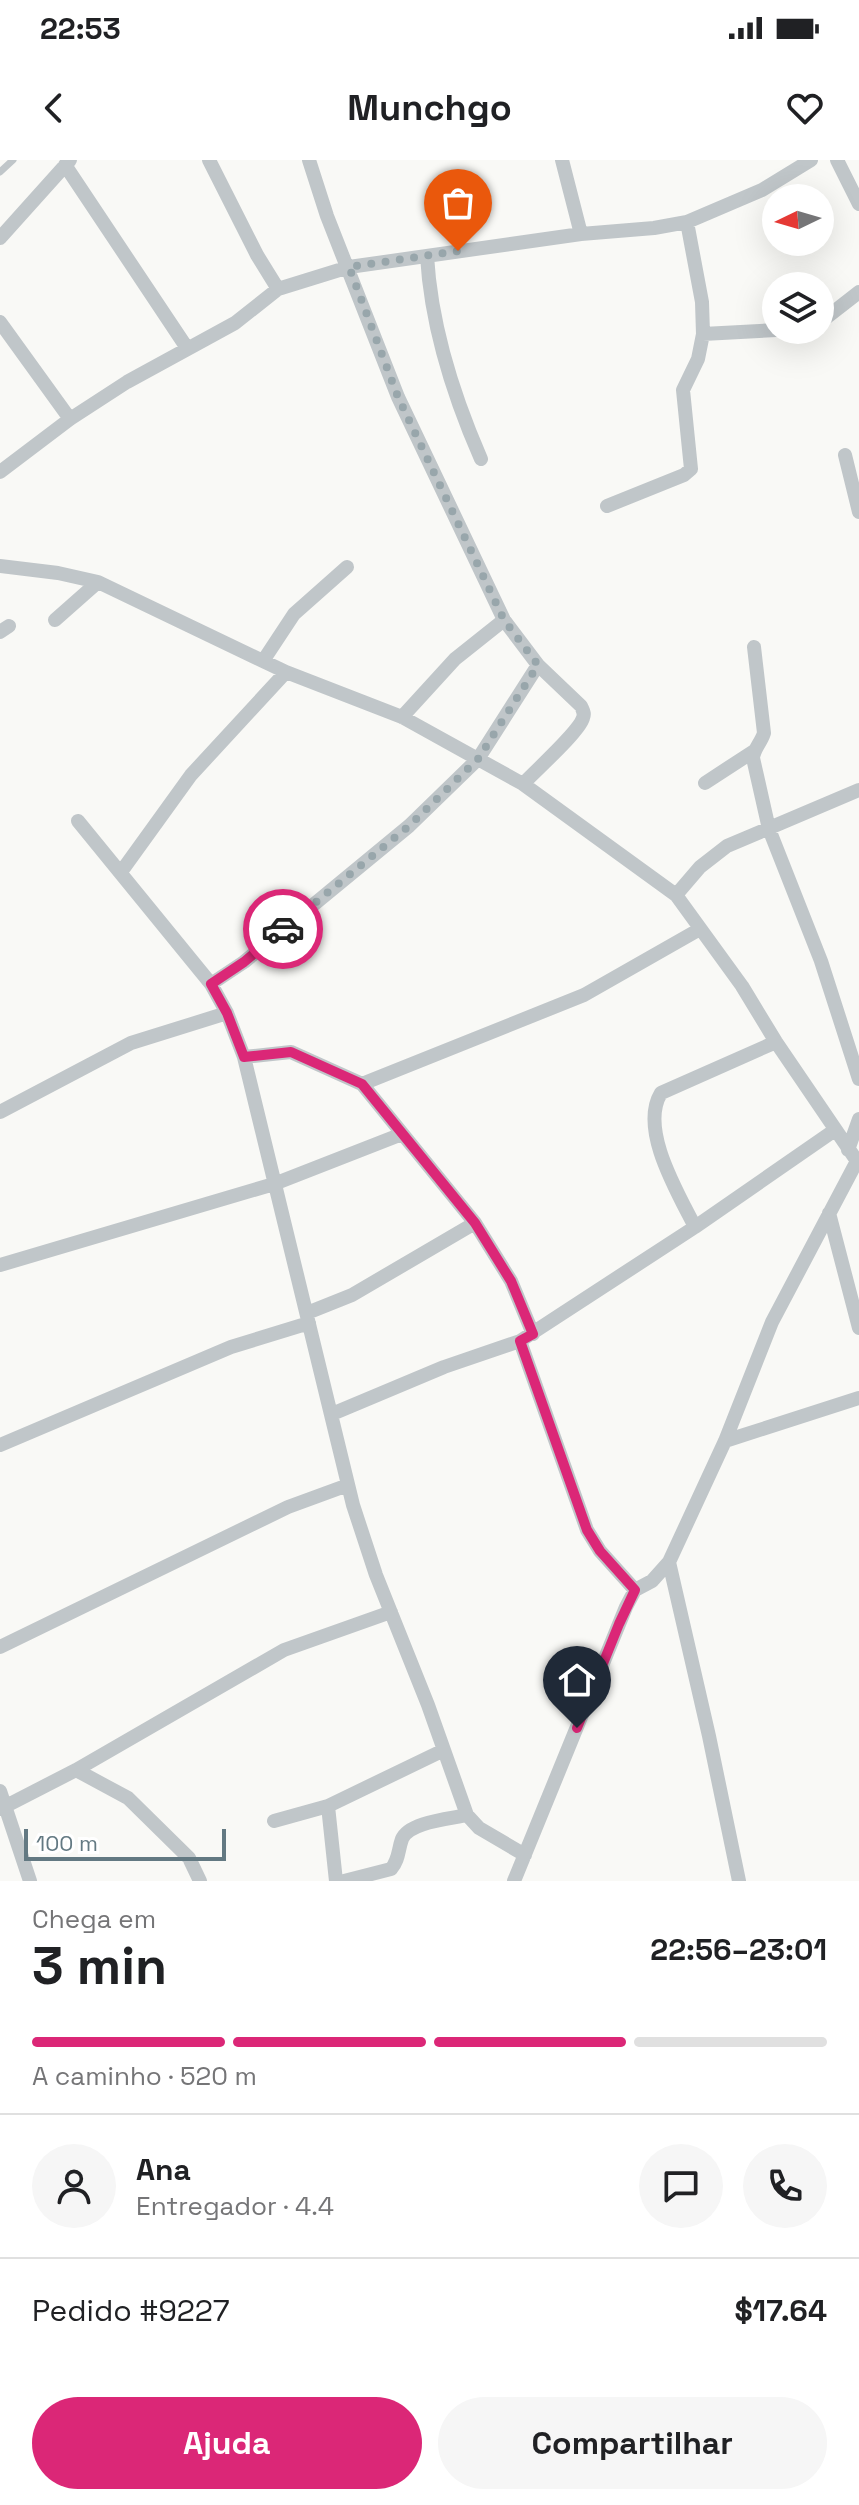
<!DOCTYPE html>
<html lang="pt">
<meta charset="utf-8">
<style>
body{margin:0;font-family:"Space Grotesk",sans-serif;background:#f6f6f6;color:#202124;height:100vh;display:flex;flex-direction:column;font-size:30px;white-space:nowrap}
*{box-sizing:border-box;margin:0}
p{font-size:26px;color:#757577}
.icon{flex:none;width:44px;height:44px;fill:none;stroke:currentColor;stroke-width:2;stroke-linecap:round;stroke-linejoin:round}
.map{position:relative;height:1721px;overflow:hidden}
.panel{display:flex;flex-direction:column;background:#fff;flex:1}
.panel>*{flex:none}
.needle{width:52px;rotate:265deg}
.controls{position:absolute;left:762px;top:24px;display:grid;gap:16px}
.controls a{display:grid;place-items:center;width:72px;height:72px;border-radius:50%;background:#fff;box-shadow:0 8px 32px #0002;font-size:40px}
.scale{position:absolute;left:24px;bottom:20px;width:202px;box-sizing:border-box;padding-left:8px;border:4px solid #637982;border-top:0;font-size:22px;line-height:28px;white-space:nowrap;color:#637982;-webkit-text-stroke:6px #fff;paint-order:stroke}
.pin{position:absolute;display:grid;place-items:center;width:68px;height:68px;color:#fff;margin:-82px -34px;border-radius:50% 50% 50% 0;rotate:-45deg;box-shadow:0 0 8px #0007}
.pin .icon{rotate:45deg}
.courier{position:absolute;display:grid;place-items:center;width:80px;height:80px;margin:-40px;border:6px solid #db2777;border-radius:50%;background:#fff;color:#222;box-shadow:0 2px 10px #0007}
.summary em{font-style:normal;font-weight:800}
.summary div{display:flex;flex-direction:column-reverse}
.summary{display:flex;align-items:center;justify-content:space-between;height:136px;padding:0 32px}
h1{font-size:52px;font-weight:800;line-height:60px}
.bar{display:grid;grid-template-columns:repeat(4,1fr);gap:12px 8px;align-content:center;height:96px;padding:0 32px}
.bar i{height:10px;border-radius:6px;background:#e0e0e0}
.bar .current{background:#db2777}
.bar p{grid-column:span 4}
.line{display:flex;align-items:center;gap:20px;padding:0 32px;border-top:2px solid #e0e0e0}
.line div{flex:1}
.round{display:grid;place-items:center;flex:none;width:84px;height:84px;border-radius:42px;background:#f6f6f6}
.button{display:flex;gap:16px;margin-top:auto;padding:16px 32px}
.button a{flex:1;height:92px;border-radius:48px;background:#db2777;color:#fff;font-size:32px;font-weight:800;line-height:92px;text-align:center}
.button a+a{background:#f6f6f6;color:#202124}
.status{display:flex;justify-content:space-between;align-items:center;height:56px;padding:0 40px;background:#fff;direction:ltr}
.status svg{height:22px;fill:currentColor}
header{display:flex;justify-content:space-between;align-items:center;height:104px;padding:0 32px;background:#fff;font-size:36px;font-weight:800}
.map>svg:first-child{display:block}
</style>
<div class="status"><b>22:53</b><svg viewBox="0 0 49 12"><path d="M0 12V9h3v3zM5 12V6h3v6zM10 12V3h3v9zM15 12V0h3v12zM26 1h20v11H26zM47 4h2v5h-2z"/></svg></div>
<header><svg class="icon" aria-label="back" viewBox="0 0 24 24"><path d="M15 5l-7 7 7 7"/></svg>Munchgo<svg class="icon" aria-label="heart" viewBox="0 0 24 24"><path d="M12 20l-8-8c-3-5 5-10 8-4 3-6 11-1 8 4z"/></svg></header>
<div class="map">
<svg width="859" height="1721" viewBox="0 0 859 1721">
<rect width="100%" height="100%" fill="#f9f9f6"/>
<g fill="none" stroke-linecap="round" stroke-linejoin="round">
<path stroke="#c0c6c9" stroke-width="7" d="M0,12L13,0"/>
<path stroke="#c0c6c9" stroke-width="14" d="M209,0L257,95L278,129
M309,0L327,56L398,237L504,460L538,505L581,546C583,551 585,553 583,558C579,572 535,611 523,624
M562,0L581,74
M837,0L859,44
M65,5L187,188
M0,78L70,0
M427,96C431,165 453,235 481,299
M827,157L859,132
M0,162L70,259
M703,174L776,170
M845,295L859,352
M0,312L70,259L127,222L235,163L278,129L349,107L581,74L654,68L687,62L762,30L811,0
M607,346L684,315L691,309L683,230L698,199L703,174L702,142L687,62
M0,406L58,413L98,422L286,512L402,557L523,624L676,735L742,826L776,882L859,1004
M55,460L98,422
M0,472L9,466
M754,487L764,573C761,583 754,588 753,598L769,669L821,801L859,919
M263,501L294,454L347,407
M402,557L455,499L504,460
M705,623L754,591
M78,661L211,824L227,853L244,897L353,1345L376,1415L428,1545L467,1655L479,1668L525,1695
M121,712L191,615L286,512
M676,735L700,707L727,686L859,630
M211,824L244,802L409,666L478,599L538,505
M244,897L291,892L362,924L475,1063L511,1121L533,1174
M362,924L584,835L700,769
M0,952L131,883L227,853
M848,990L859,959
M829,1053L859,1168
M695,1067C678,1033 639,969 661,933L776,882
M0,1105L274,1024L402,974
M307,1153L352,1135L475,1063
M520,1181L587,1370L600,1391L635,1430
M332,1254L444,1207L520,1181L695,1067L835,970
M725,1281L859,1238
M0,1285L231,1187L309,1163
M669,1402L709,1576L739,1721
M0,1487L288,1347L348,1325
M76,1610L128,1638L189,1698L200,1721
M0,1631L30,1721
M328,1646L336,1721
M0,1649L76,1610L284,1490L391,1452
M274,1661L328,1646L444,1590
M344,1721L391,1709C399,1700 398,1690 402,1679C409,1662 449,1659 467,1655
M514,1721L626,1447L635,1430L652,1421L669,1402L725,1281L772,1162L857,1001"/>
</g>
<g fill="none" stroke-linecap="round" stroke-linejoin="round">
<path stroke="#98a6ab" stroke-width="8" stroke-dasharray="0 14.4" d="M283,769L409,666L478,599L538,505L504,460L398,237L349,107L458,91"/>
<path stroke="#db2777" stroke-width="10" d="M283,769L244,802L211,824L227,853L244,897L291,892L362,924L475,1063L511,1121L533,1174L520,1181L587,1370L600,1391L635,1430L619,1464L577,1568"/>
</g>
</svg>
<div class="controls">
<a><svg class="needle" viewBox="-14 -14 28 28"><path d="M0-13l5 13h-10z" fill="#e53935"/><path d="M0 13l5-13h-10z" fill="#757577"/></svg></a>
<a><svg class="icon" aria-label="layers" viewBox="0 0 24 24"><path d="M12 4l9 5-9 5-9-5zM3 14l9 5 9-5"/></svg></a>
</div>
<div class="scale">100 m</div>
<div class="pin" style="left:458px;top:91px;background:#ea580c"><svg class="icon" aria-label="bag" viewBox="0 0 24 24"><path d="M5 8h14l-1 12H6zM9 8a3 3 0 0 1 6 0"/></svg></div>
<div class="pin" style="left:577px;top:1568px;background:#1f2937"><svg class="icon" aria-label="home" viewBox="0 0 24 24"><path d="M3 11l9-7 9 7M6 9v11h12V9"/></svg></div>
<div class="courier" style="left:283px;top:769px"><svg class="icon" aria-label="car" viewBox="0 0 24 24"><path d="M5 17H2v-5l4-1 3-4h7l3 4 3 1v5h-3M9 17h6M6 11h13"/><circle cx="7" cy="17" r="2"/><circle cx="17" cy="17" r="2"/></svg></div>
</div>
<section class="panel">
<div class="summary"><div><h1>3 min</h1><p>Chega em</p></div><em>22:56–23:01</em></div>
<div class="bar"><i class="current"></i><i class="current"></i><i class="current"></i><i></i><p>A caminho · 520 m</p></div>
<div class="line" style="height:144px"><a class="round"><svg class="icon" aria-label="person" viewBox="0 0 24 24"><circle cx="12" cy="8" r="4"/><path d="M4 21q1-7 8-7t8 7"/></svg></a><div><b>Ana</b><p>Entregador · 4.4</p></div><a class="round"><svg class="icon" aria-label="chat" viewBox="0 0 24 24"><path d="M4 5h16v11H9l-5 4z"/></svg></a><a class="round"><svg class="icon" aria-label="phone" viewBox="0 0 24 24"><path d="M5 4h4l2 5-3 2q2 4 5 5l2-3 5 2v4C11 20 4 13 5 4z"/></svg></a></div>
<div class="line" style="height:104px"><div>Pedido #9227</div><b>$17.64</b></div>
<div class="button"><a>Ajuda</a><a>Compartilhar</a></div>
</section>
